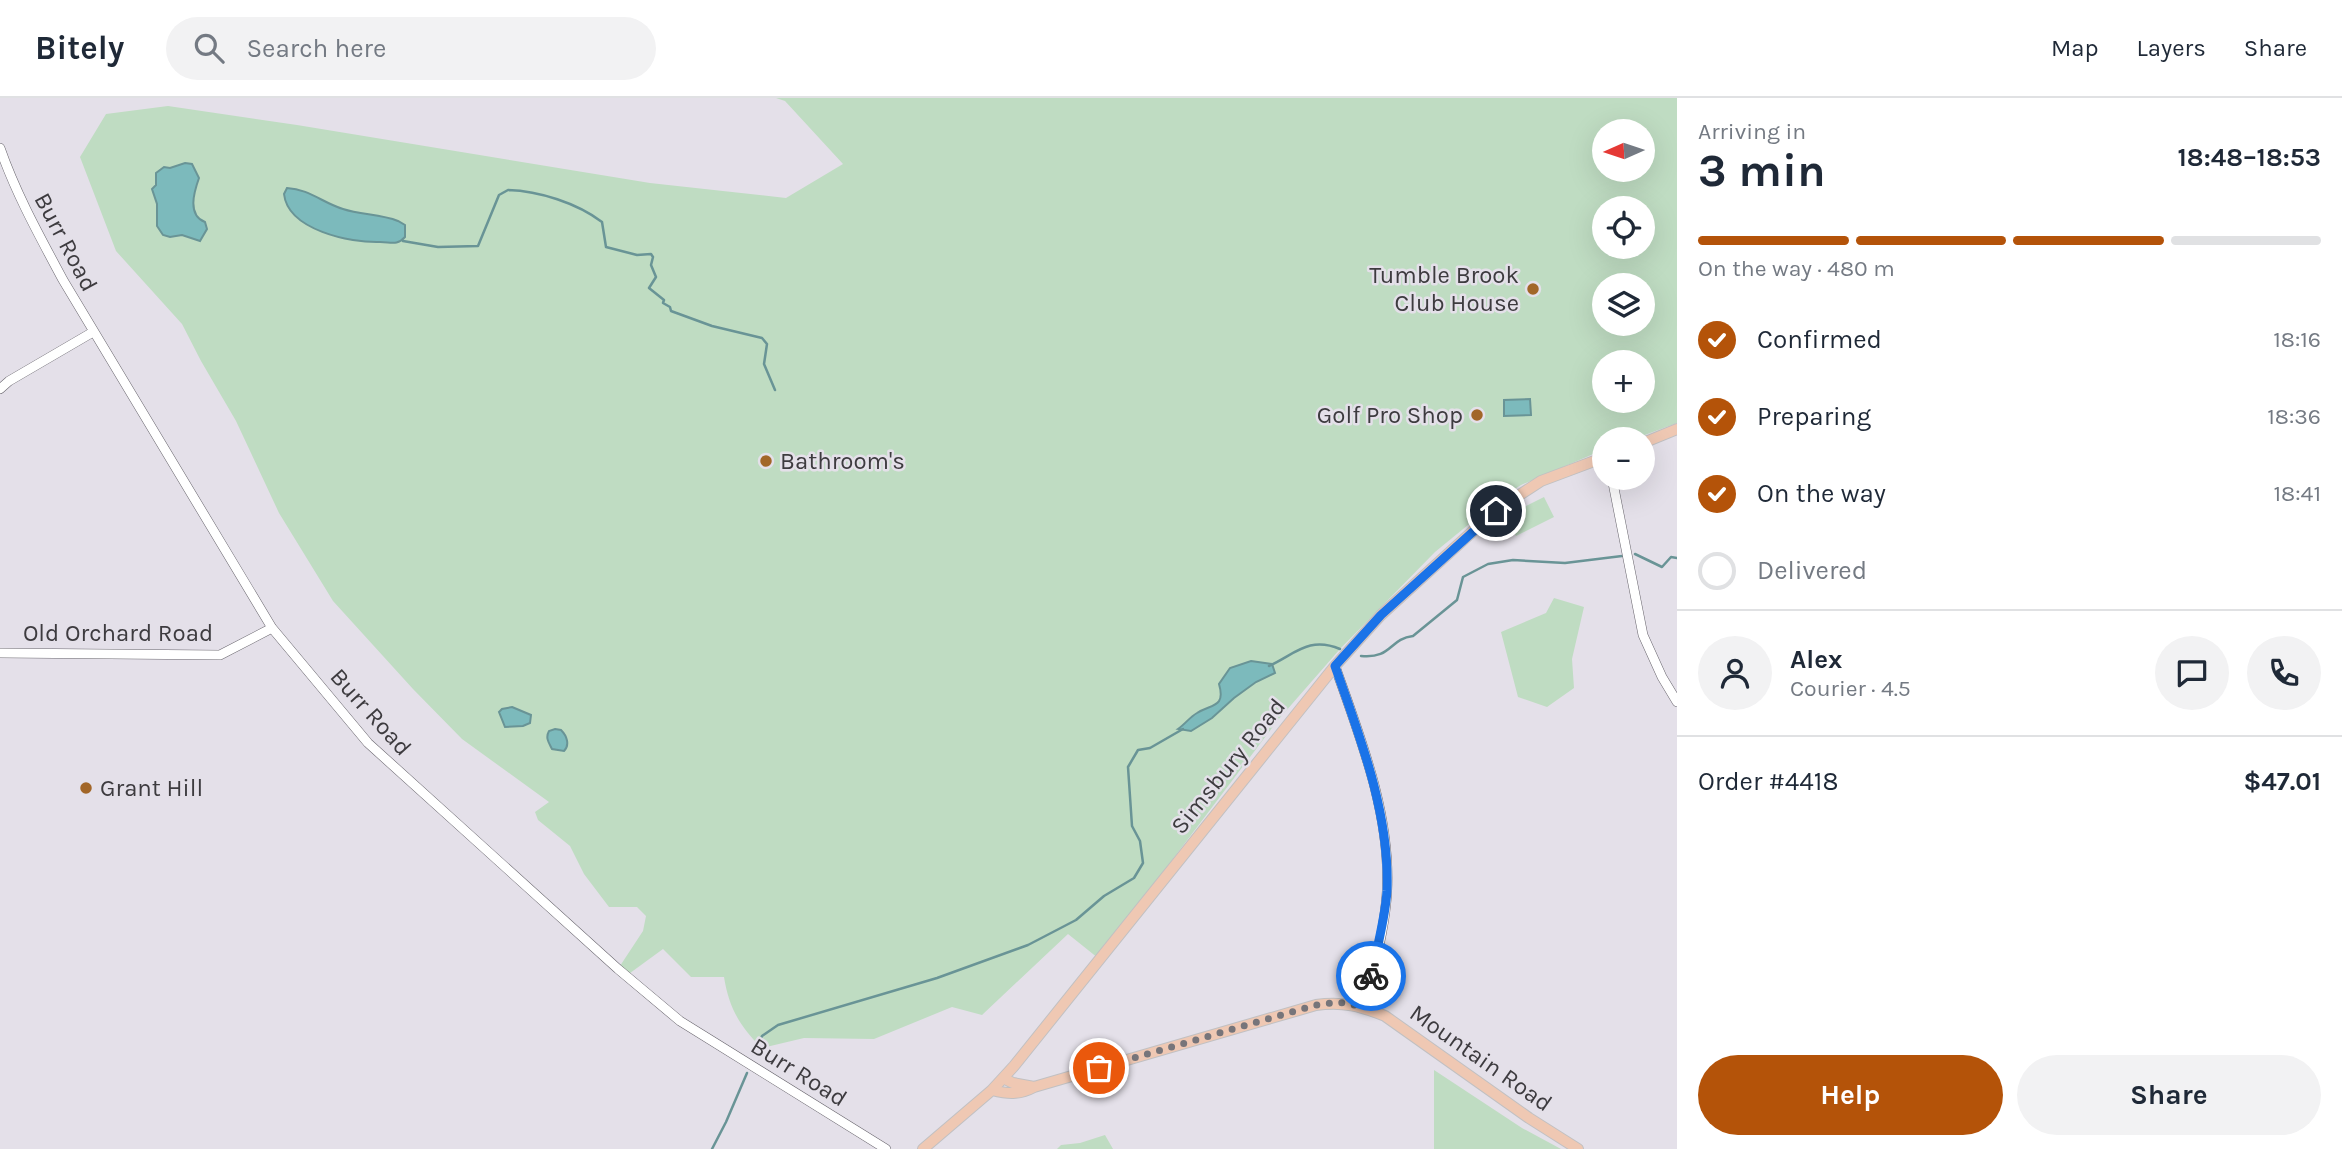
<!DOCTYPE html>
<meta charset="utf-8">
<style>
body{margin:0;font-family:Karla,sans-serif;background:#f2f2f3;color:#1f2937;height:100vh;display:flex;flex-direction:column;font-size:26px;white-space:nowrap}
*{box-sizing:border-box;margin:0}
p{font-size:23px;color:#747a83}
.icon{flex:none;width:38px;height:38px;fill:none;stroke:currentColor;stroke-width:2;stroke-linecap:round;stroke-linejoin:round}
.map{position:relative;flex:1;overflow:hidden}
.details{display:flex;flex-direction:column;background:#fff;width:665px}
.details>*{flex:none}
.needle{width:46px;rotate:267deg}
.buttons{position:absolute;left:1592px;top:21px;display:grid;gap:14px}
.buttons a{display:grid;place-items:center;width:63px;height:63px;border-radius:50%;background:#fff;box-shadow:0 7px 28px #0002;font-size:35px}
.pin{position:absolute;display:grid;place-items:center;width:60px;height:60px;color:#fff;margin:-30px;border:4px solid #fff;border-radius:50%;box-shadow:0 2px 7px #0007}
.courier{position:absolute;display:grid;place-items:center;width:70px;height:70px;margin:-35px;border:5px solid #1a73e8;border-radius:50%;background:#fff;color:#222;box-shadow:0 2px 9px #0007}
.head em{font-style:normal;font-weight:700}
.head div{display:flex;flex-direction:column-reverse}
.head{display:flex;align-items:center;justify-content:space-between;height:119px;padding:0 21px}
h1{font-size:46px;font-weight:700;line-height:52px}
.bar{display:grid;grid-template-columns:repeat(4,1fr);gap:10px 7px;align-content:center;height:84px;padding:0 21px}
.bar i{height:9px;border-radius:5px;background:#e0e1e3}
.bar .active{background:#b45309}
.bar p{grid-column:span 4}
.line{display:flex;align-items:center;gap:18px;padding:0 21px;border-top:2px solid #e0e1e3}
.line div{flex:1}
.round{display:grid;place-items:center;flex:none;width:74px;height:74px;border-radius:37px;background:#f2f2f3}
ol{padding:0 21px;list-style:none}
li{display:flex;align-items:center;gap:21px;height:77px}
li p{margin-inline-start:auto}
li .icon{padding:7px;border-radius:50%;background:#b45309;color:#fff;stroke-width:4}
li:last-child{color:#747a83}
li i{width:38px;height:38px;border:4px solid #e0e1e3;border-radius:50%}
.action{display:flex;gap:14px;margin-top:auto;padding:14px 21px}
.action a{flex:1;height:80px;border-radius:42px;background:#b45309;color:#fff;font-size:28px;font-weight:700;line-height:80px;text-align:center}
.action a+a{background:#f2f2f3;color:#1f2937}
header{display:flex;align-items:center;gap:42px;box-sizing:border-box;height:98px;padding:0 35px;background:#fff;border-bottom:2px solid #e0e1e3}
header strong{font-size:33px}
nav{display:flex;gap:38px;margin-inline-start:auto;font-size:24px}
.search{width:490px;height:63px;background:#f2f2f3;display:flex;align-items:center;gap:18px;box-sizing:border-box;padding:0 24px;border-radius:38px;color:#747a83;font-size:26px}
main{display:flex;flex:1;min-height:0}
.map>svg:first-child{display:block}
</style>
<header>
<strong>Bitely</strong>
<div class="search"><svg class="icon" aria-label="search" viewBox="0 0 24 24"><circle cx="10" cy="10" r="6"/><path d="M15 15l6 6"/></svg>Search here</div>
<nav><a>Map</a><a>Layers</a><a>Share</a></nav>
</header>
<main>
<div class="map">
<svg width="1677" height="1051" viewBox="0 0 1677 1051">
<rect width="100%" height="100%" fill="#e4e0e9"/>
<path fill="#bfdcc2" fill-rule="evenodd" d="M776,0H1677V325L1634,341H1605V351L1521,387L1501,400L1435,454L1340,551L1278,622L1098,860L1068,836L982,917L952,909L874,941L804,940L762,950C740,929 729,910 724,879H691L663,851L626,878L618,871L643,833L646,818L637,809H609L584,776L570,748L538,722L535,714L549,704L462,641L413,591L333,503L279,415L236,323L201,263L182,226L116,153L80,59L106,16L168,8L297,27L650,85L786,100L843,66L785,3ZM1605,33H1643V72H1605ZM1605,110H1643V149H1605ZM1605,187H1643V226H1605ZM1605,264H1643V303H1605Z
M1544,399L1554,419L1516,438L1506,418Z
M1554,500L1584,509L1572,561L1574,590L1547,609L1518,599L1501,534L1546,515Z
M1434,972L1522,1030L1561,1051H1434Z
M1105,1037L1113,1051H1057L1061,1047L1080,1045Z"/>
<path fill="#7cbabc" stroke="#699496" stroke-width="2" d="M185,65L192,66L199,80C194,94 187,117 205,124L207,131L200,143L182,137L170,139L163,137L157,128V106L152,91L156,87V75L164,69L170,70Z
M287,90C309,91 323,105 343,111C361,117 380,116 398,123L405,127V139C397,148 391,144 380,144C350,145 288,132 284,96Z
M1530,301L1531,317L1504,318V302Z
M1251,563L1272,566L1275,575L1256,584L1234,600L1212,620L1191,633L1178,631C1185,626 1190,619 1197,615C1211,606 1226,610 1219,586L1230,570Z
M512,609L531,617L530,625L523,628L505,629L499,614L502,611Z
M555,631L561,632C567,638 570,647 564,653L552,651C549,645 545,640 549,633Z"/>
<g fill="none" stroke-linecap="round" stroke-linejoin="round">
<path stroke="#699496" stroke-width="2.5" d="M403,143L438,149L478,148L499,97L508,92C539,93 577,105 602,124L606,149L637,157L651,156L653,159L651,167L656,179L649,190L664,202L663,205L670,209L671,213L712,228L762,240L767,246L764,266L775,292
M1635,456L1662,469L1671,459L1677,460
M1361,558C1392,561 1389,541 1413,538L1457,502L1463,479L1488,466L1513,462L1565,465L1622,458
M1269,568C1295,556 1309,538 1340,551
M753,956L762,938L778,927L937,880L1028,847L1076,822L1104,798L1134,780L1143,765L1140,743L1132,728L1128,669L1138,652L1150,650L1183,631
M712,1051L726,1024L747,975"/>
<defs>
<path id="minor" d="M0,50C16,96 40,139 63,182L272,530L368,645L618,871L680,923L886,1051
M0,291L9,283L93,234
M1612,380L1643,537L1662,579L1677,604
M0,555L220,557L272,530
M1335,568C1360,639 1391,716 1387,793C1385,832 1373,871 1365,909"/>
<path id="major" d="M1643,345L1677,331
M1003,980L1013,985L1034,989
M992,992C1008,996 1019,997 1034,989L1316,907C1342,903 1361,908 1385,918L1529,1020L1578,1051
M923,1051L992,992L1014,968L1335,568L1381,517L1495,413L1541,383L1605,359"/>
</defs>
<use href="#minor" stroke="#68656d" stroke-width="10"/>
<use href="#major" stroke="#c1c0c2" stroke-width="12"/>
<use href="#minor" stroke="#fff" stroke-width="9"/>
<use href="#major" stroke="#efc8b3" stroke-width="10"/>
</g>
<g fill="none" stroke-linecap="round" stroke-linejoin="round">
<path stroke="#77757a" stroke-width="7" stroke-dasharray="0 12.6" d="M1099,970L1316,907L1338,904L1365,909L1371,878"/>
<path stroke="#1a73e8" stroke-width="9" d="M1371,878C1377,850 1385,821 1387,793C1390,716 1360,639 1335,568L1381,517L1496,413"/>
</g>
<g fill="#a26628" stroke="#e4e0e9" stroke-width="2.5">
<circle cx="1533" cy="191" r="7"/>
<circle cx="1477" cy="317" r="7"/>
<circle cx="766" cy="363" r="7"/>
<circle cx="86" cy="690" r="7"/>
</g>
<g text-anchor="middle" stroke-width="5" stroke-linejoin="round" paint-order="stroke">
<g font-size="24" fill="#3d3b3f" stroke="#e4e0e9">
<text transform="translate(66 144) rotate(62)" y="8">Burr Road</text>
<text x="118" y="543">Old Orchard Road</text>
<text transform="translate(371 614) rotate(48)" y="8">Burr Road</text>
<text transform="translate(1228 668) rotate(-51)" y="8">Simsbury Road</text>
<text transform="translate(1481 960) rotate(35)" y="8">Mountain Road</text>
<text transform="translate(799 974) rotate(32)" y="8">Burr Road</text>
</g>
<g font-size="24" fill="#3d3b3f" stroke="#e4e0e9" text-anchor="end">
<text x="1519" y="185">Tumble Brook<tspan x="1519" dy="28">Club House</tspan></text>
<text x="1463" y="325">Golf Pro Shop</text>
<text x="780" y="371" text-anchor="start">Bathroom's</text>
<text x="100" y="698" text-anchor="start">Grant Hill</text>
</g>
</g>
</svg>
<div class="buttons">
<a><svg class="needle" viewBox="-14 -14 28 28"><path d="M0-13l5 13h-10z" fill="#e53935"/><path d="M0 13l5-13h-10z" fill="#747a83"/></svg></a>
<a><svg class="icon" aria-label="locate" viewBox="0 0 24 24"><circle cx="12" cy="12" r="6"/><path d="M12 2v4M12 18v4M2 12h4M18 12h4"/></svg></a>
<a><svg class="icon" aria-label="layers" viewBox="0 0 24 24"><path d="M12 4l9 5-9 5-9-5zM3 14l9 5 9-5"/></svg></a>
<a>+</a>
<a>−</a>
</div>
<div class="pin" style="left:1099px;top:970px;background:#ea580c"><svg class="icon" aria-label="bag" viewBox="0 0 24 24"><path d="M5 8h14l-1 12H6zM9 8a3 3 0 0 1 6 0"/></svg></div>
<div class="pin" style="left:1496px;top:413px;background:#1f2937"><svg class="icon" aria-label="home" viewBox="0 0 24 24"><path d="M3 11l9-7 9 7M6 9v11h12V9"/></svg></div>
<div class="courier" style="left:1371px;top:878px"><svg class="icon" aria-label="bike" viewBox="0 0 24 24"><circle cx="6" cy="16" r="4"/><circle cx="18" cy="16" r="4"/><path d="M6 16l4-8h5l3 8M10 8l3 8H6M13 5h3"/></svg></div>
</div>
<section class="details">
<div class="head"><div><h1>3 min</h1><p>Arriving in</p></div><em>18:48–18:53</em></div>
<div class="bar"><i class="active"></i><i class="active"></i><i class="active"></i><i></i><p>On the way · 480 m</p></div>
<ol>
<li><svg class="icon" aria-label="check" viewBox="0 0 24 24"><path d="M5 12l5 5 9-10"/></svg>Confirmed<p>18:16</p></li>
<li><svg class="icon" aria-label="check" viewBox="0 0 24 24"><path d="M5 12l5 5 9-10"/></svg>Preparing<p>18:36</p></li>
<li><svg class="icon" aria-label="check" viewBox="0 0 24 24"><path d="M5 12l5 5 9-10"/></svg>On the way<p>18:41</p></li>
<li><i></i>Delivered</li>
</ol>
<div class="line" style="height:126px"><a class="round"><svg class="icon" aria-label="person" viewBox="0 0 24 24"><circle cx="12" cy="8" r="4"/><path d="M4 21q1-7 8-7t8 7"/></svg></a><div><b>Alex</b><p>Courier · 4.5</p></div><a class="round"><svg class="icon" aria-label="chat" viewBox="0 0 24 24"><path d="M4 5h16v11H9l-5 4z"/></svg></a><a class="round"><svg class="icon" aria-label="phone" viewBox="0 0 24 24"><path d="M5 4h4l2 5-3 2q2 4 5 5l2-3 5 2v4C11 20 4 13 5 4z"/></svg></a></div>
<div class="line" style="height:91px"><div>Order #4418</div><b>$47.01</b></div>
<div class="action"><a>Help</a><a>Share</a></div>
</section>
</main>
